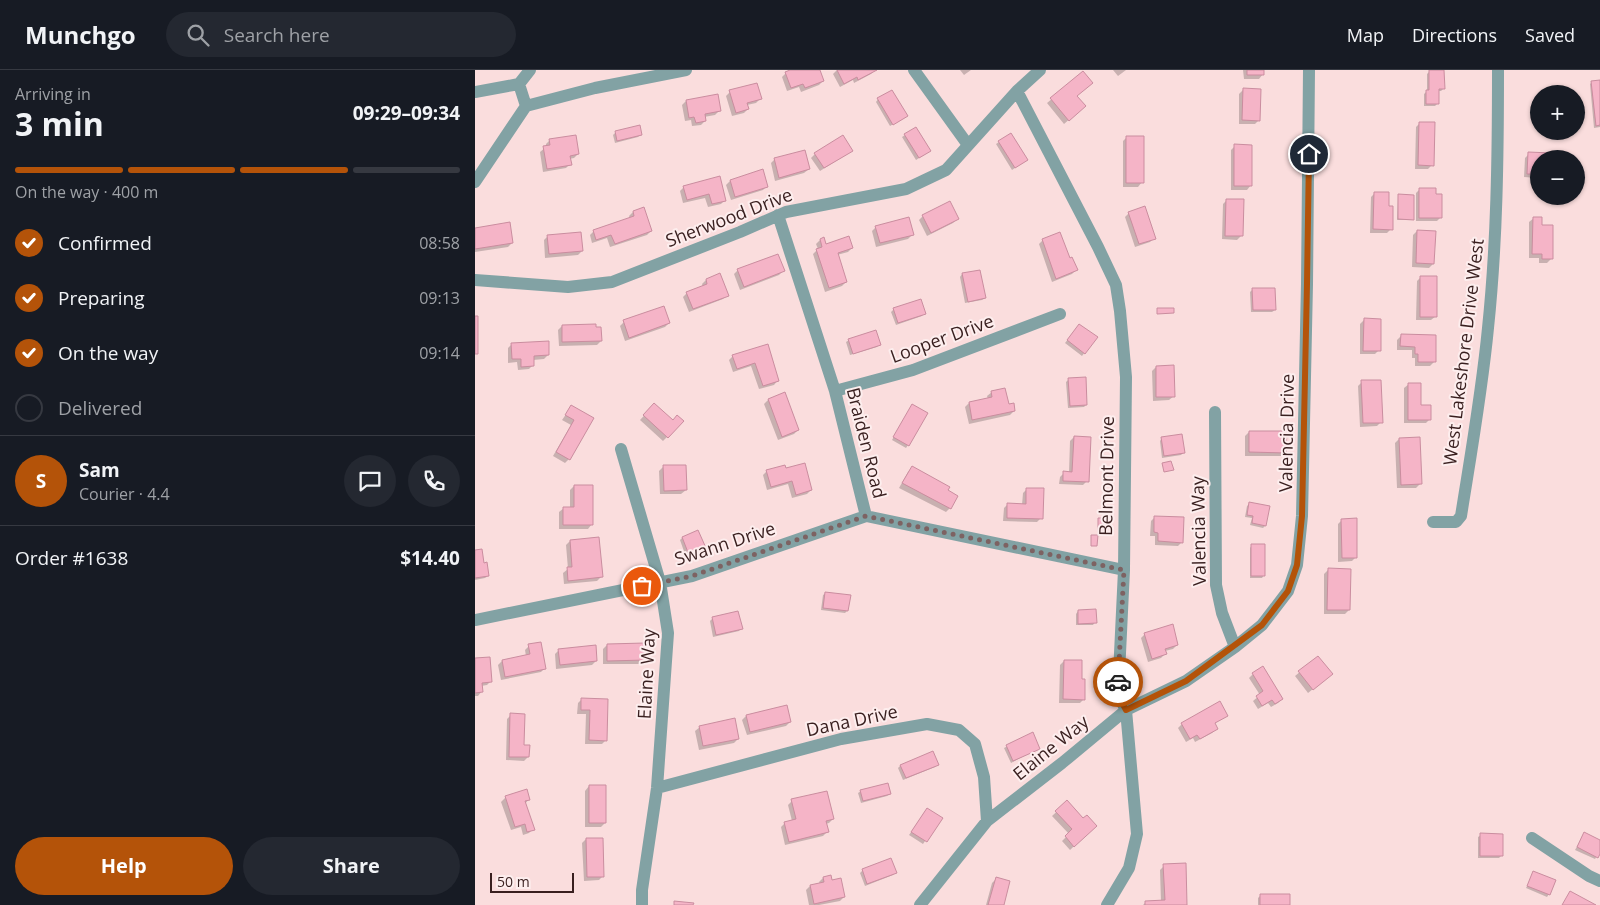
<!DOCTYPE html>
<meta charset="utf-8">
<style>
body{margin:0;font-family:"Open Sans",sans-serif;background:#242831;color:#f1f3f6;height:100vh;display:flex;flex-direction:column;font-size:19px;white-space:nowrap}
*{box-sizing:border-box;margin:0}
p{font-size:16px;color:#9ea1a6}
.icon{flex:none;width:28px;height:28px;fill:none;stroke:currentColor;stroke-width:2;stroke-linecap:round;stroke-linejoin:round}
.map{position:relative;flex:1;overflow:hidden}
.panel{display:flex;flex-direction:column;background:#171b24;width:475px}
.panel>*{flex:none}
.tools{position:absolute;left:1055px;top:15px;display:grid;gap:10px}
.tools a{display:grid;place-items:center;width:55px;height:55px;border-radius:50%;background:#171b24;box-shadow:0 1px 4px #0004;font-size:25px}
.scale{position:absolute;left:15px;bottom:12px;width:84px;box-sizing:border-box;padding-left:5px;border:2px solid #391f1f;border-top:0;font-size:14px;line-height:18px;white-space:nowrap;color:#391f1f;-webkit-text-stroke:4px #fdeeee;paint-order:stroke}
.pin{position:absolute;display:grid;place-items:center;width:42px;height:42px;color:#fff;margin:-21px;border:2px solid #fff;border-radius:50%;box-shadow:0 1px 5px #0007}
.courier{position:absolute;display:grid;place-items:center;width:50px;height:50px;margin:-25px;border:4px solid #b45309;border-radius:50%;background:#fff;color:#222;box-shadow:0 1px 6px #0007}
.headline em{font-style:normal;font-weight:700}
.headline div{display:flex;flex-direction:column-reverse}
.headline{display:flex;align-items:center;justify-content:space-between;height:85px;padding:0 15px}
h1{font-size:32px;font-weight:700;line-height:38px}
.bar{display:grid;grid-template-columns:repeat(4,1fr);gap:8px 5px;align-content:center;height:60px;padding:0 15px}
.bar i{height:6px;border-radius:4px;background:#363941}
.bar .selected{background:#b45309}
.bar p{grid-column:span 4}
.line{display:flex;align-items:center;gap:12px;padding:0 15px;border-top:1px solid #363941}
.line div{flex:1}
.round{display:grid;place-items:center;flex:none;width:52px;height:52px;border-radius:26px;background:#242831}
ol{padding:0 15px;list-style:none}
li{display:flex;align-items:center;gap:15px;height:55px}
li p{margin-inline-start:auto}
li .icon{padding:5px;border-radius:50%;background:#b45309;color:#fff;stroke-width:4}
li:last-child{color:#9ea1a6}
li i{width:28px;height:28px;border:2px solid #363941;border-radius:50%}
.button{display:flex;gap:10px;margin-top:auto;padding:10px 15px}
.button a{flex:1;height:58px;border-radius:30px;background:#b45309;color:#fff;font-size:20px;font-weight:700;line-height:58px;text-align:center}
.button a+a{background:#242831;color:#f1f3f6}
header{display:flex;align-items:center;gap:30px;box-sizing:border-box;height:70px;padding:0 25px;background:#171b24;border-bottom:1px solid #363941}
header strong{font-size:24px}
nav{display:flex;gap:28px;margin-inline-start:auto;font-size:18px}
.search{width:350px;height:45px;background:#242831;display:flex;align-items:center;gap:12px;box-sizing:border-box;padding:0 18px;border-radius:28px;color:#9ea1a6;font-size:19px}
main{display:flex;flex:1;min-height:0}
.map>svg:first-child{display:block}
</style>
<header>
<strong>Munchgo</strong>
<div class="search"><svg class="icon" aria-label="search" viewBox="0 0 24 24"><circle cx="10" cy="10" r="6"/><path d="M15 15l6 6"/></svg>Search here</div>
<nav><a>Map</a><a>Directions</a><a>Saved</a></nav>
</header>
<main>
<section class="panel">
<div class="headline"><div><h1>3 min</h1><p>Arriving in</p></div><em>09:29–09:34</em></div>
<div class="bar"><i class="selected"></i><i class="selected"></i><i class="selected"></i><i></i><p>On the way · 400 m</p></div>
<ol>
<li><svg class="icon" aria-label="check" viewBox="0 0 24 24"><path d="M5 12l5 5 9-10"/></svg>Confirmed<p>08:58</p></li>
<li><svg class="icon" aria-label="check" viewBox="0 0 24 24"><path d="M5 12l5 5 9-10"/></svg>Preparing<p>09:13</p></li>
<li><svg class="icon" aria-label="check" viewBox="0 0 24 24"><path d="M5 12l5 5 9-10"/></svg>On the way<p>09:14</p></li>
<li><i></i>Delivered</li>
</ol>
<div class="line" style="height:90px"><b class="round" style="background:#b45309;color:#fff">S</b><div><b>Sam</b><p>Courier · 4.4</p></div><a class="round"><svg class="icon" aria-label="chat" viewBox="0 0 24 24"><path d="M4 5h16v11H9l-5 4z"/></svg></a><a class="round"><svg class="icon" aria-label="phone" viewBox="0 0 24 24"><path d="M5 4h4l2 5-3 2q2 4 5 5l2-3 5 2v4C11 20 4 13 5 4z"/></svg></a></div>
<div class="line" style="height:65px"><div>Order #1638</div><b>$14.40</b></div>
<div class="button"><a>Help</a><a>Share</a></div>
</section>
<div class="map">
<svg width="1125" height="835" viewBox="0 0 1125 835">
<rect width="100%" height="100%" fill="#fadddd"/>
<path fill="#0003" d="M318,0H344L348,11L344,15L326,22L324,17L312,21L307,7L311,3Z
M362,0H400L396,4L379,13L378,10L365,17L358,4Z
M485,0H496L489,5Z
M638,0H651L643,6Z
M768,0H789L788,4L784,9H769Z
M954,2L969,18L966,21H963V33L960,36H949V24L952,21V4Z
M608,3L601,26L605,40L589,54L572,33Z
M1125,11V57L1119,58L1115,14L1117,12Z
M768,20L784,50L780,54H764V24Z
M255,22L285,29L281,33L272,35L273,39L269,43L257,46L251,26Z
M403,29L429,48L415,56L401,32Z
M211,31L244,41L240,45L229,47L230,51L226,55L217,56L216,50L210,51L207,35Z
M945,53L957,95L953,99H940L941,57Z
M140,63L166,64L163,67L140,73L138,65Z
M430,65L452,83L441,90L427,67Z
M652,67L667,112L663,117H648V71Z
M75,70L103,84L99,88L94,89L95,94L91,98L68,102L65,82L71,77V74Z
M524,72L552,90L537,100L521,74Z
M760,76L776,115L772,120H756V80Z
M376,80L372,84L345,101L336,88L340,84Z
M1054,84L1064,89V119H1061L1062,108L1049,107L1050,88Z
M300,89L334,99L329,103L300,111L296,93Z
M287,101L292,116L288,120L256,130L251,115L255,111Z
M244,108L250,130L246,134L233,137L230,128L208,133L205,121L209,117Z
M945,119L960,125L966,147L962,151H941V123Z
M900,123L913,138L916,159L912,163H895L896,127Z
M923,126H924L938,149L937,150H922Z
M752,130L766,166L762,170L747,169L748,134Z
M158,142L176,161L172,165L135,177L132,168L117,173L115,165L119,161L155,149L154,146Z
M654,143L679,168L675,172L660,177L650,147Z
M448,146L482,149L478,153L452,166L444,150Z
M1059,148L1066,157L1076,189L1072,193H1064V188H1054V152Z
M401,157L437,165L433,169L401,177L397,161Z
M0,159L37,173L33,177L0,182Z
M942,161L958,194L954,198L937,197L938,165Z
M73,166L107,181L103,185L70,188L69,170Z
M345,170L350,175L377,178L373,182L362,185L371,212L367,216L350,222L338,184L343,179L341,174Z
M568,170L595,189L601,200L597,204L577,212L564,174Z
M263,200L308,201L304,205L265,220L259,204Z
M487,204L510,228L507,230L490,233L485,207Z
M946,207L961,246L956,250H941L942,211Z
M231,210L252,225L248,229L214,242L208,227L212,223L228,217L227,214Z
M778,219L800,240L797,242H776L775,222Z
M419,239L449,243L447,246L421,255L416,242Z
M889,250L904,280L900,284H885V254Z
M149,252L194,253L190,257L150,271L145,256Z
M87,256L126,271L122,275L84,276L83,260Z
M602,258L621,268L607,286L590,273Z
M926,266L959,292L955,296H940V288H937V280H922V270Z
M374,270L404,275L402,277L375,285L371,272Z
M37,274L73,285L69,289L58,290V295L54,299L43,300L42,292L33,293V278Z
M292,275L303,310L299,315L284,319L276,296L258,302L254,290L258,286Z
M681,297L699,326L694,330L678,331L677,301Z
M594,309L611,335L609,337L593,338L591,312Z
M887,312L906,352L902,356L885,357L883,316Z
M934,314L944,336L955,349L951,353H929V318Z
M517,322L539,341L535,345L494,354L490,337L494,333L513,329L512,326Z
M309,324L323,360L319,364L303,370L289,334L293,330Z
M179,335L198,351L207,352L188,371L165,350Z
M437,336L433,375L431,378L417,370Z
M96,337L117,349L94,389L90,393L78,386L96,355L87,350Z
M774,362L810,382L806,386H770V366Z
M599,367L612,411L608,415L584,414L585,407L589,403H594L595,371Z
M687,368L709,382L706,385L687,388L685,371Z
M924,369L945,414L941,418H922L920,373Z
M309,396L336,420L332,424L317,428L313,414L292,420L288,405L292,401Z
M188,397L211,420L206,424H185L184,401Z
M437,398L481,426L475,438L471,442L424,418L433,402Z
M99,416L117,454L113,459H84V442L89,438H95V420Z
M552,419L566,448L562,452L528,451L529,438L533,434L547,435L548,423Z
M775,433L790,456L788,458L775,455L777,448L770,447L772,436Z
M680,447L707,472L703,476L680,475V466H675L676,451Z
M867,450L881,487L877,491L863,492V454Z
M222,462L229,478L227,480L211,487L205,470L207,468Z
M95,471L126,507L122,511L89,514L88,503L93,499L91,475Z
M777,475L789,505L787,508H775V478Z
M0,481L8,494L13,506L10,508L0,510Z
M853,500L874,540L870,544H849V504Z
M351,523L372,541L370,543L346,540L348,525Z
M603,541L620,552L618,555H601V544Z
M263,543L266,558L264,561L238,567L235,551L237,549Z
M670,564L702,575L698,579L690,581V584L686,588L673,592L666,568Z
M132,575L170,590L166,594H128V579Z
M54,576L70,598L66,602L26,610L23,595L27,591L51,586L50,580Z
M84,580L121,591L117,595L81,599L80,584Z
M843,587L852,608L833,623L820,606Z
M0,590L16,611L12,615L6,616L7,621L3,626H0Z
M589,591L606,611L609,629L605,633H584L585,595Z
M778,604L807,629L803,633L796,637L793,633L783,639L778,631L785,625L774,608Z
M107,629L132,630L131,670L127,674H110L111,644H102L103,633Z
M36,645L53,687L49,691L31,690L32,649Z
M751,645L739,654L741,659L737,663L720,672L718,668L711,672L703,658L707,654Z
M271,646L315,652L311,656L272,665L267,650Z
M225,657L263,669L259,673L224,680L220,661Z
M557,664L564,678L536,693L529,678Z
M462,694L460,697L428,710L423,698L425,696Z
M114,716L130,753L126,757H110V721Z
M51,721L54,729L50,734L58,759L54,763L48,765L46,757L36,760L26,732L30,728Z
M386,721L415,724L412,726L386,733L383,723Z
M317,731L358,749L354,753L350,754L352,762L348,766L310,775L306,757L310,753L317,751L313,735Z
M592,732L608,749L620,756L595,780L587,771L594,764L577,746Z
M452,739L466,748L448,774L434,765Z
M1109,764L1125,771V781L1120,789L1100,780Z
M1006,765L1026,786L1024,788H1003V767Z
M111,769L128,806L124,810L109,811L107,773Z
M689,796L711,835H668L670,833L686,832L685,800Z
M388,800L420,803L418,805L390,816L385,803Z
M1059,802L1074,824L1072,827L1051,818Z
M348,808L356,812L369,827L365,831L344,835H334L331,820L335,816L345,814L344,812Z
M521,809L527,835H511L517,813Z
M785,826L814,835H783V828Z"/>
<path fill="#f5b4c7" stroke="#ca8d9f" d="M315,0H345L349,11L330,18L328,14L316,18L310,2Z
M362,0H402L383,10L382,7L369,14Z
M772,0H789V5H772Z
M954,0H969L970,19H964V34H951V20H954Z
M608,1L618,13L602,26L611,36L594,51L575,28Z
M1125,10V55L1121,56L1116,11Z
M282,13L287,29L272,33L274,39L261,43L254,20Z
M768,18L786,19L785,51L767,50Z
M417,20L433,46L418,55L402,28Z
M243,24L246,41L230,44L231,51L221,53L219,47L214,48L211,30Z
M944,52H960L959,96L943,95Z
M165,55L167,65L142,71L140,61Z
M441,57L456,81L444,88L429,64Z
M536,63L553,90L540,98L523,71Z
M101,65L104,84L95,86L97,95L72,99L68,76L75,75L74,69Z
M368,65L378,81L349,98L339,83Z
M651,66H669V113H651Z
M759,74L777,75V116H759Z
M330,80L335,99L304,108L299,88Z
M1053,82L1077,83V89H1064V104H1052Z
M288,99L293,117L260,127L255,110Z
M245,106L251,131L237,134L234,124L212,130L208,116Z
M944,118H961V124H967V148H944Z
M899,122H914V136H918V160L898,159Z
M923,124L939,125V150L923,149Z
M751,129H769L768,166H750Z
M475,131L484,149L456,163L447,145Z
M670,136L681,169L664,174L653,142Z
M169,137L177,161L140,174L136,165L121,170L118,160L159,146L158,141Z
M434,147L439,165L405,173L400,156Z
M1058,147H1067V155H1078V189H1067V184H1057Z
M35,152L38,173L0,179V158Z
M942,160L961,161L959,194L941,193Z
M106,162L108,181L74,184L72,165Z
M585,162L595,188L597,187L603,200L581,209L567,169Z
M374,166L378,178L363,183L372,212L354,218L341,179L347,177L345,169L349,167L351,174Z
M303,184L310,201L269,217L262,199Z
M505,200L511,228L493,232L487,203Z
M245,203L254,226L218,239L211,222L232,214L231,209Z
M945,206H962V247H945Z
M777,218H800L801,240H778Z
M446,229L451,244L423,253L418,238Z
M189,236L195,253L154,268L148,250Z
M682,238H699V243L682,244Z
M0,246H3V284H0Z
M889,248L906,249V281H888Z
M121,254V257H126L127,271L87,272V255Z
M604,254L623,267L610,284L592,270Z
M401,260L406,275L378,284L373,269Z
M926,264L961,265V292H943V284H940V277L925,276Z
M74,271V285L59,286V296L46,297V289H37L36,273Z
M293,274L304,311L288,316L280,293L262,299L257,285Z
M699,295L700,327H681V296Z
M611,307L612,335L595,336L593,308Z
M886,310H906L908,353H888Z
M933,313H946V335H956V350H933Z
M530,318L534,334L539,333L540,341L497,350L494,332L517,327L516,321Z
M310,322L324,360L307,367L293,329Z
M179,333L198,350L202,345L209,351L193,368L168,345Z
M437,334L453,343L434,376L418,367Z
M96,335L119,348L95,390L81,382L99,350L90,345Z
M774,361H812L811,383L774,382Z
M707,364L710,383L689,386L686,367Z
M599,366L616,367L614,412L588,411V401L597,402Z
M945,367L947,414L926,415L924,368Z
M696,391L699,400L689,402L687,393Z
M330,393L337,420L321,425L317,411L296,417L291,400L310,395L311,398Z
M188,395H211L212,420L189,421Z
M437,396L475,417L473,420L483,426L476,439L427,413Z
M99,415H118V455H88V437H99Z
M551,418H569L568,449L532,448V433L551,434Z
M774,432L795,436L791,456L777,453L778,446L772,445Z
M679,446L709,447L708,473L683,471V463L679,462Z
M623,448H631L630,465H623Z
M882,448V488H867L866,449Z
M223,460L231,478L214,485L207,467Z
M616,465H623L622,476H616Z
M124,467L128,507L93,511L92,497H97L95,470Z
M776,474H790V506H776Z
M7,479L9,493L12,492L14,506L0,508V480Z
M853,498L876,499L875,540H852Z
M350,522L376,525L373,541L348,538Z
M621,539L622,553L603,554V540Z
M263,541L268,559L241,565L237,547Z
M698,554L703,575L690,579L692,584L677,589L669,563Z
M66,572L71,599L30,607L27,590L55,584L53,574Z
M170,573L171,590L132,591V574Z
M121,575L122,591L85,595L83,579Z
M843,586L858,604L838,620L823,601Z
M15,587L17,612L7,613L8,622L0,623V588Z
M589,590H607V609H610V630L588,629Z
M788,596L808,629L800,634L797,630L787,636L781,626L788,621L777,603Z
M106,628L133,629L132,671L114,670L115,640H106Z
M745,631L753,646L740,653L743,659L725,669L722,665L715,669L706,653Z
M312,635L316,652L275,662L271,645Z
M35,643L50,644L49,675H55L54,687H34Z
M260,648L264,669L228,676L224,656Z
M558,662L565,679L538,691L531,675Z
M458,681L464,695L431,708L425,695Z
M413,713L416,724L388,731L385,720Z
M114,715H131V753H114Z
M52,719L55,730L50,731L60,760L52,762L50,754L40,757L30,726Z
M352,721L359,749L351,751L354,762L314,772L309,752L321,749L316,729Z
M592,730L608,748L612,745L622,756L599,777L590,766L597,759L580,741Z
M452,738L468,748L452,772L436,762Z
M1109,762L1125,770V784L1123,788L1102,777Z
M1005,763L1028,764V786H1005Z
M111,768H128L129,807H112Z
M416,788L422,803L392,814L387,799Z
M711,793L712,835H670V831L690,830L688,794Z
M1058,801L1081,810L1075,825L1052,816Z
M356,805L357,810L366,808L370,827L339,834L335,815L349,812L348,807Z
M521,807L535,811L529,835H513Z
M1095,821L1121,835H1087Z
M785,824H815V835H785Z
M199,831L219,833L218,835H199Z"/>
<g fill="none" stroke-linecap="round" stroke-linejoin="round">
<path stroke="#82a2a4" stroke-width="12" d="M439,0L493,75
M542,21L623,177L641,215L645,241L651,307L649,500L643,625L651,640L662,764L654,798L632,835
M0,22L44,14
M51,36L120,18L211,0
M0,112L51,36L44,14L55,0
M303,145L360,321L391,446L649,500
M0,210L93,217L137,212L265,162L311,142L431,119L471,100L542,21L565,0
M360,321L438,300L585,244
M740,342L741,515L747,543L760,577
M146,379L185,512L193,563L182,718L167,820V835
M958,452H981L986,446C996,383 1007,321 1013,258C1022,172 1023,86 1023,0
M0,550L217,506L391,446
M182,718L366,669L452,654L484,660L500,674L509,707L512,751
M1057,768L1114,806L1125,811
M445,835L512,751L587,693L651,640L711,611L760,577L787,555L813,521L822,495L827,446L832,214L834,0"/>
</g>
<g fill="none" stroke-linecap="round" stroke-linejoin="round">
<path stroke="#7d6262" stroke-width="5" stroke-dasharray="0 9" d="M167,516L217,506L391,446L649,500L643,612"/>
<path stroke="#b45309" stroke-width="6" d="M643,612V625L651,640L711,611L787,555L813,521L822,495L827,446L832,214L834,84"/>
</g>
<g text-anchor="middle" stroke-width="4" stroke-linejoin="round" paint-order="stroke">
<g font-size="18" fill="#391f1f" stroke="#fdeeee">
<text transform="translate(254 148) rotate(-21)" y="6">Sherwood Drive</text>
<text transform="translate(467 269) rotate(-20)" y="6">Looper Drive</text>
<text transform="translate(989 282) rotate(-83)" y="6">West Lakeshore Drive West</text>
<text transform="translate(812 363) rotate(-89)" y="6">Valencia Drive</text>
<text transform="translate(391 373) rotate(76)" y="6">Braiden Road</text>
<text transform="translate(632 406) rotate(-89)" y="6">Belmont Drive</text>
<text transform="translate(724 461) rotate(-91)" y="6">Valencia Way</text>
<text transform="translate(250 474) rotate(-18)" y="6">Swann Drive</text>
<text transform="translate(172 604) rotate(-87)" y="6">Elaine Way</text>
<text transform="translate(377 651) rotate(-12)" y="6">Dana Drive</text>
<text transform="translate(576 678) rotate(-39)" y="6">Elaine Way</text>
</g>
</g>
</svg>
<div class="tools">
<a>+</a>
<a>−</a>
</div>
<div class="scale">50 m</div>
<div class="pin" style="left:167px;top:516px;background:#ea580c"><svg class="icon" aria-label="bag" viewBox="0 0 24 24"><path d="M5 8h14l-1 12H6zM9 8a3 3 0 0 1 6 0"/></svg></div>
<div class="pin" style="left:834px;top:84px;background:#1f2937"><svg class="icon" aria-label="home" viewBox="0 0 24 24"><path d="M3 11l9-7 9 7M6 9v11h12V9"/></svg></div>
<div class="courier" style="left:643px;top:612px"><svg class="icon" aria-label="car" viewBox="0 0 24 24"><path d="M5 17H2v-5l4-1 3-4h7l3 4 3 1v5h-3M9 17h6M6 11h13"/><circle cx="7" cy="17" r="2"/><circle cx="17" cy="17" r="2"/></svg></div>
</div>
</main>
